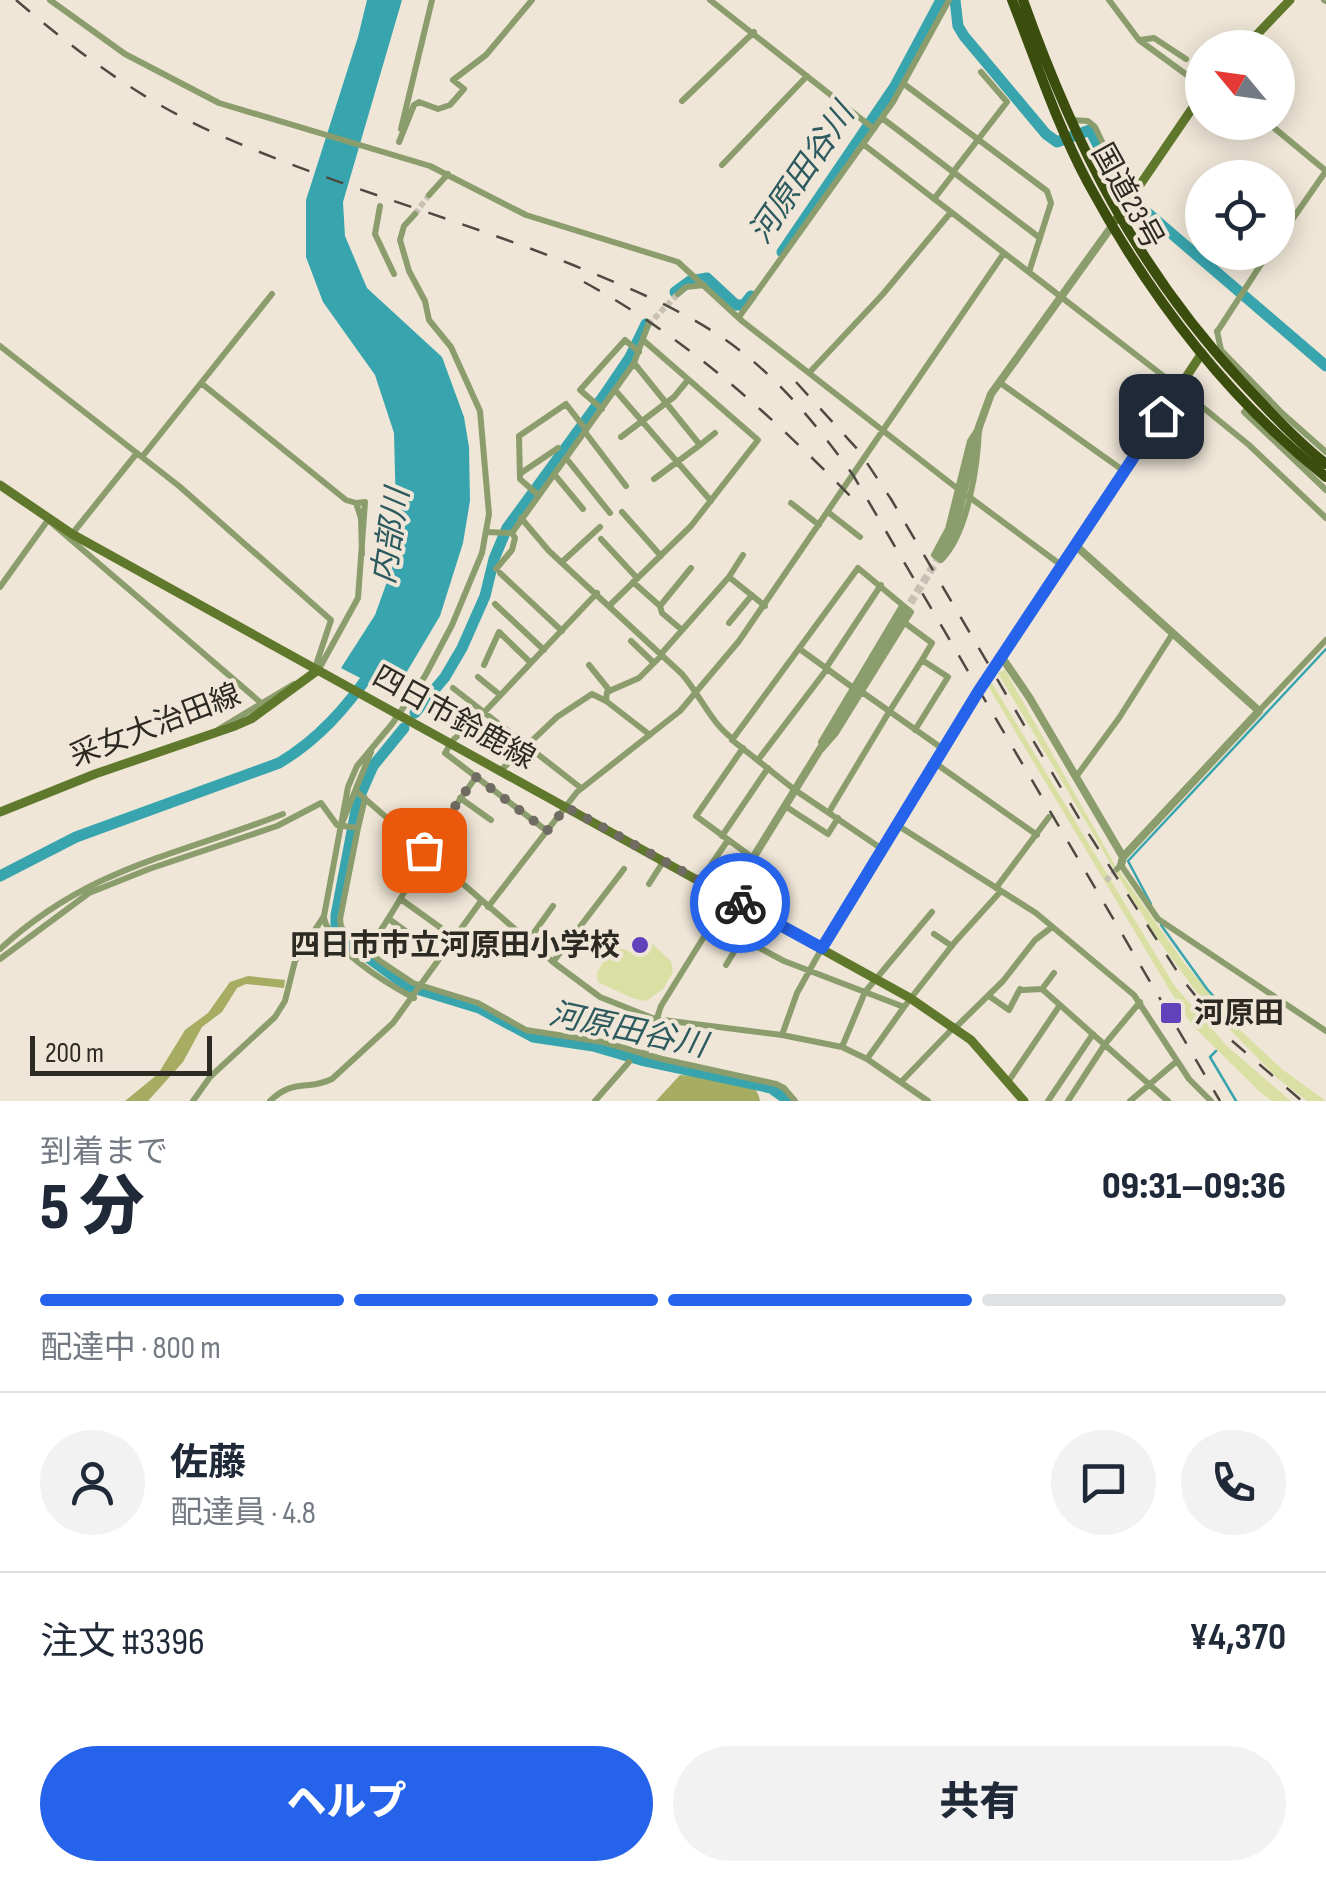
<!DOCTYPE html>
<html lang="ja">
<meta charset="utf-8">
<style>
body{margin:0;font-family:"Sofia Sans Condensed","Noto Sans JP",sans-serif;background:#f2f2f3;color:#1f2937;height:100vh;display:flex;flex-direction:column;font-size:38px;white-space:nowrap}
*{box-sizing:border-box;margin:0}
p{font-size:32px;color:#747a83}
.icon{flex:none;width:55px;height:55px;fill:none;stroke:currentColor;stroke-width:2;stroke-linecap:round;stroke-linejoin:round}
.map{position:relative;height:1101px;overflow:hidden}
.sheet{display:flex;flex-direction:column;background:#fff;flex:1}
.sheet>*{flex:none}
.needle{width:65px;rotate:299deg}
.controls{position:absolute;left:1185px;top:30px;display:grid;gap:20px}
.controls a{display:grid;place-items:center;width:110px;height:110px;border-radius:50%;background:#fff;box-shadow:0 5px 25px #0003;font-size:50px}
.scale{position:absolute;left:30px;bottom:25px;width:182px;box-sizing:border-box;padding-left:10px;border:5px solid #2d2a24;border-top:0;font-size:28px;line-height:35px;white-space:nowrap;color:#2d2a24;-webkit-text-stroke:8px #efe6d7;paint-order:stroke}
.pin{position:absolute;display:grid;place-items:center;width:85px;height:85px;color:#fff;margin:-42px;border-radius:20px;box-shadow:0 5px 15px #0006}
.courier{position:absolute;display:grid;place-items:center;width:100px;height:100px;margin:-50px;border:8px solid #2563eb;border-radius:50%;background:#fff;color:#222;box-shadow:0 2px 12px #0007}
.head em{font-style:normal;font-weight:800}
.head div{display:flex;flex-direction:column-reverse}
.head{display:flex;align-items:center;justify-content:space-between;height:170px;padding:0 40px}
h1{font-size:65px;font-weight:800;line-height:75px}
.bar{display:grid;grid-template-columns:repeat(4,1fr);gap:15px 10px;align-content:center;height:120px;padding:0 40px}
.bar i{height:12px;border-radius:8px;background:#e0e1e3}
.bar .active{background:#2563eb}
.bar p{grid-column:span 4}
.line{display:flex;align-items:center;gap:25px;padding:0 40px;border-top:2px solid #e0e1e3}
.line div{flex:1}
.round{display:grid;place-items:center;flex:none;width:105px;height:105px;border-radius:52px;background:#f2f2f3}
.primary-button{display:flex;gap:20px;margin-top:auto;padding:20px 40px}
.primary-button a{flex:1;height:115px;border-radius:60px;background:#2563eb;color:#fff;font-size:40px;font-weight:800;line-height:115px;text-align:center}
.primary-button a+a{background:#f2f2f3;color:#1f2937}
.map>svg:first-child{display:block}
</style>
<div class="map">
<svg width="1326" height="1101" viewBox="0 0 1326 1101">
<rect width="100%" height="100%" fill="#efe6d7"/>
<path fill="#dae0a3" d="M1005,670L1115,865L1185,964L1239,1029L1283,1070L1326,1101H1307L1277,1078L1205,1004L1157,938L1115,871L998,673Z
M992,683L1174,985L1227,1046L1291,1101H1272L1260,1092L1192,1025L1172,994L988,686Z
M648,940L671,961L673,972L663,989L646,1001L632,998L598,982L597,973L610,950L624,949L632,953L636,946Z"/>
<path fill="#a6ac62" d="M248,976L285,980L284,988L246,984L237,988L222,1012L202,1027L183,1062L148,1101H125L158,1074L185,1030L208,1013L230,982Z
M680,1075C703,1077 757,1071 760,1101H656Z"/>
<path fill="#38a5ae" d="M367,0H402L343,202L345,236L367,288L442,357L464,417L469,447L470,501L463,543L440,616L393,695L341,668L375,615L397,554L394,433L375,375L323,302L306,257V200L358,37Z"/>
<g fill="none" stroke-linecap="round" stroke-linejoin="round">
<path stroke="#38a5ae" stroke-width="2.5" d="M1151,904L1128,861L1326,649
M1161,925L1207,989L1241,1027L1239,1029
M1216,1051L1210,1057L1236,1101"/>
<path stroke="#38a5ae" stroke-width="11" d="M955,0L958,26L964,36L1046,134L1057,142L1090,130L1122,191L1326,366
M782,252L895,86L941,0
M675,292L690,281L707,278L736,305H744L751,296
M415,713L445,677L462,648L485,596L494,559L507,528L605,394L630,357L646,324
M404,728L373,766L358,800L336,915V929L343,939L407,986L479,1008L533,1037L593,1046L641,1060L771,1088L789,1101
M0,876L76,837L279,763C318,740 347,707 373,669"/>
<path stroke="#c8c0b3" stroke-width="6" stroke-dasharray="6 3" stroke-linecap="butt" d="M415,214L429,195
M648,325L678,294
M1106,881L1117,869"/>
<path stroke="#c8c0b3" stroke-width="8" stroke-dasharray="8 4" stroke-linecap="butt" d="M904,613L941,554"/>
<path stroke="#8b9d6c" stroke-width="6" d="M50,0L125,54L219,103L430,166L526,215L678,262L742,321L958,489
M710,0L874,129
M1109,0L1139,40L1202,86
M1324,0L1326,1
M1140,40L1154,38L1186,59
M904,84L1047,191L1051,203L1029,272
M682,101L754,32
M882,118L1040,238
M1072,120L1088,121L1095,127L1117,173L1135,192
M1267,122L1326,171L1278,240
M401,129L432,0
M399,142L414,105L419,102L438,109L450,105L464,89L453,80L486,55L532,0
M863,144L1179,388L1249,445L1326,518
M722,165L807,76
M953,172L1007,102L981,72
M429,195L448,174
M934,199L954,173
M380,206L375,234L394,274
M678,294L686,287L704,285
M739,317L893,102L949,0
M1217,331L1221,350L1282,413L1326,452
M1217,332L1269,252
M0,346L179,486L331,620L317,662L318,670
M634,363L700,445L715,433
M809,373L883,294L951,212
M999,382L1124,471
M201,383L346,500L356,503L361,518L362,554
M615,390L711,501
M1250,406L1244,412L1326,490
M602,409L580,390L625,340L639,352
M979,427C978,464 968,534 941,560L934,555L948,529L970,441Z
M585,432L626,486
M621,437L674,397L688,380
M142,457L272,294
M566,458L610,513
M521,473L558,448
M554,474L583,509
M654,479L700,445
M538,495L520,479L519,436L566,404L586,430
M968,496L1061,565
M791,503L819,525
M622,512L661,556
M828,512L860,537
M521,518L549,551L682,674C700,695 711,723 733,739
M487,532L512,533L634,363L648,325
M72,534L137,453
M601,539L637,578
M562,562L600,527
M496,569L512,550L515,538L512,533
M500,573L562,631
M729,577L765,606
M633,582L660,606
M0,587L48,520L260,702
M495,604L544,650
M610,605L691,526L758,440L643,340
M729,623L752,595
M905,623L932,643L922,660L948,677L915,730
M682,630L662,613L660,606L691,568
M631,641L654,663
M801,650L852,687
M661,654L729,577L743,555
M484,665L499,632L531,663
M589,665L610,691
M826,668L881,585
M319,669L358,598L365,502L356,503
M478,677L500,695
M453,688L581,788
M862,692L943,749
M1259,711L1326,640
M889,712L922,660
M219,729L294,684
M650,735L606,701L607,692L639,678L662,655
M454,739L476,721L597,593
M821,742L902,606
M448,748L445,753L547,831
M743,748L696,816L753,858
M822,749L836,733L911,612L858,568L732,740L795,790L882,849
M758,760L827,669
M935,763L1037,835
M500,771L557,717L592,694L606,701
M1076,777L1119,718L1173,633
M356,791L553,962L600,997L655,1019L782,1035L842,1047L867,1059L928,1101
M460,798L491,820
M785,806L828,834L838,818
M829,812L889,712
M342,823L371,752
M897,825L1036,913L1134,995L1189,1079L1211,1101
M358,828L365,798
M722,836L768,768
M424,850L476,777
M1117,869L1121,865L1158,919L1326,1031
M700,881L728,840
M649,884L663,862
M996,888L1049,817
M402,900L455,938
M488,907L577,792L680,711L739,641L1004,253
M324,918C331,950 386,983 414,998
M389,919L422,943
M713,923L784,961L904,1007L954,943L1001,891
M934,934L952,946
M376,937C396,910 408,880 431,856
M528,941L553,906
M0,949C89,867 175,856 283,814
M0,959L89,893L149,869L277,826L321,803L337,825L358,828L340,919L341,927L380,961L413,983L478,1003L526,1030L603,1042L662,1059L776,1084L784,1088L795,1101
M553,962L624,869
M726,965L742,939
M1042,989L1054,973
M1023,990L1042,989L1168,1101
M989,996L1009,1010L1020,989
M956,1027L1003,981L1035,940L1052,927
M782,1035L797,993L822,948
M1105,1044L1140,1002
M842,1047L865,992L932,912
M645,1055L661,1006L728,898
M867,1059L904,1007
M901,1082L954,1027
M1008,1082L1060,1005
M193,1101L210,1077L275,1017L285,1001L295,961L324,916L348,787L357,766L392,724L425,676L452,625L482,553L489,514L480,411L451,347L429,320L425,301L409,271L400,240L404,226L415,214
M270,1101C294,1078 308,1091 332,1079L393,1023L481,901
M595,1101L629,1062
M1048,1101L1093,1034
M1068,1101L1105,1044
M1130,1101L1177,1061"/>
<path stroke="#8b9d6c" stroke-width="8" d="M1075,545L1259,711L1123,857
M941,554L956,524L979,427L991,394L1112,226
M1001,656L1029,697L1123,857L1121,865
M729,897L904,613"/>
<path stroke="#60782b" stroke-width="9" d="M1244,48L1290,0
M1116,220L1202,94
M0,485L72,534L910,998L971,1040L1024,1101
M0,812L95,774L235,726L251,719L318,670
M822,948L981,687L1202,353"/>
<path stroke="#3c4e0e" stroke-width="10" d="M1012,0C1036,61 1057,125 1088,183C1148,294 1227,398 1326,477
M1023,0C1075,146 1137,269 1243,383C1270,412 1296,440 1326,464"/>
<path stroke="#4e4a42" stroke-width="2.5" stroke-dasharray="18 18" stroke-linecap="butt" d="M16,0C77,52 137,97 210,131C328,184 453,217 573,265C622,285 672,305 717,334C773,371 814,421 853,475L1220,1101
M584,282C692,341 777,421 862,508
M796,382L859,451L891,499L1083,825L1182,979L1231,1040L1302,1101"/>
</g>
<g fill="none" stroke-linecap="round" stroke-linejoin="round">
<path stroke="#716c63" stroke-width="10" stroke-dasharray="0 18" d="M424,850L476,777L547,831L566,807L740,903"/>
<path stroke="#2563eb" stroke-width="12" d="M740,903L822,948L978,692L1161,416"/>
</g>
<g fill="#6242bb" stroke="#efe6d7" stroke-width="4">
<circle cx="640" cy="945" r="10"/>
<rect x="1159" y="1001" width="24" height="24" rx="5"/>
</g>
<g text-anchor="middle" stroke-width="8" stroke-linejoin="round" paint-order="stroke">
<g font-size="30" fill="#2d2a24" stroke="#efe6d7">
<text transform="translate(1128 196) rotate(61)" y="10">国道23号</text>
<text transform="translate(454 717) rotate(29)" y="10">四日市鈴鹿線</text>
<text transform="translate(155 725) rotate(-21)" y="10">采女大治田線</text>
</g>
<g font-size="30" font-weight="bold" fill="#2d2a24" stroke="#efe6d7" text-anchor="end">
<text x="620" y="955">四日市市立河原田小学校</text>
<text x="1194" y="1023" text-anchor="start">河原田</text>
</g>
<g font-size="32" font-style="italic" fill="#2c5a5f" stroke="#efe6d7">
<text transform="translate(801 173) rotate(-56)" y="11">河原田谷川</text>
<text transform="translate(390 536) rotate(-81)" y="11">内部川</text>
<text transform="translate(628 1029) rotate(12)" y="11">河原田谷川</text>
</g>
</g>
</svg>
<div class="controls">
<a><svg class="needle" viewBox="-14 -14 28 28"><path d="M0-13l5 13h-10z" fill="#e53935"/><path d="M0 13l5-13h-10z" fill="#747a83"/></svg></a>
<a><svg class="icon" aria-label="locate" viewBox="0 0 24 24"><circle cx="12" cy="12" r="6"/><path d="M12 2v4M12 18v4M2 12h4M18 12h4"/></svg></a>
</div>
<div class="scale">200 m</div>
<div class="pin" style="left:424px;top:850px;background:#ea580c"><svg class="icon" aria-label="bag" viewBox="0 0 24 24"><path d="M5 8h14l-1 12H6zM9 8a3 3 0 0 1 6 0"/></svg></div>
<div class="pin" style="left:1161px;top:416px;background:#1f2937"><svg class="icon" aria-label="home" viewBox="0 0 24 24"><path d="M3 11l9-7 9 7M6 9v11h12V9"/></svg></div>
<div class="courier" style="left:740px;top:903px"><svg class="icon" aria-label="bike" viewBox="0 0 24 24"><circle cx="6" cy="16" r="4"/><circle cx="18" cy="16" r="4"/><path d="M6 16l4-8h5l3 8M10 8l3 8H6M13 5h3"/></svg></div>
</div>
<section class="sheet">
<div class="head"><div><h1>5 分</h1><p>到着まで</p></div><em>09:31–09:36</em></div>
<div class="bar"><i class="active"></i><i class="active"></i><i class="active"></i><i></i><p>配達中 · 800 m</p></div>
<div class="line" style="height:180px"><a class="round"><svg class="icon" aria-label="person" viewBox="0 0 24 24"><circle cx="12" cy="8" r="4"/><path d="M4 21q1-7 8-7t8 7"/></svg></a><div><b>佐藤</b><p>配達員 · 4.8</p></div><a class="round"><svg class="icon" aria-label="chat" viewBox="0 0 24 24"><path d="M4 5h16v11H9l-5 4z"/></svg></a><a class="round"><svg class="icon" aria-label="phone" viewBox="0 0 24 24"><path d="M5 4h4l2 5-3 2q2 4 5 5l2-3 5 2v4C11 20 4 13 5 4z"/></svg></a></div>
<div class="line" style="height:130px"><div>注文 #3396</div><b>¥4,370</b></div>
<div class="primary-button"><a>ヘルプ</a><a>共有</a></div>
</section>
